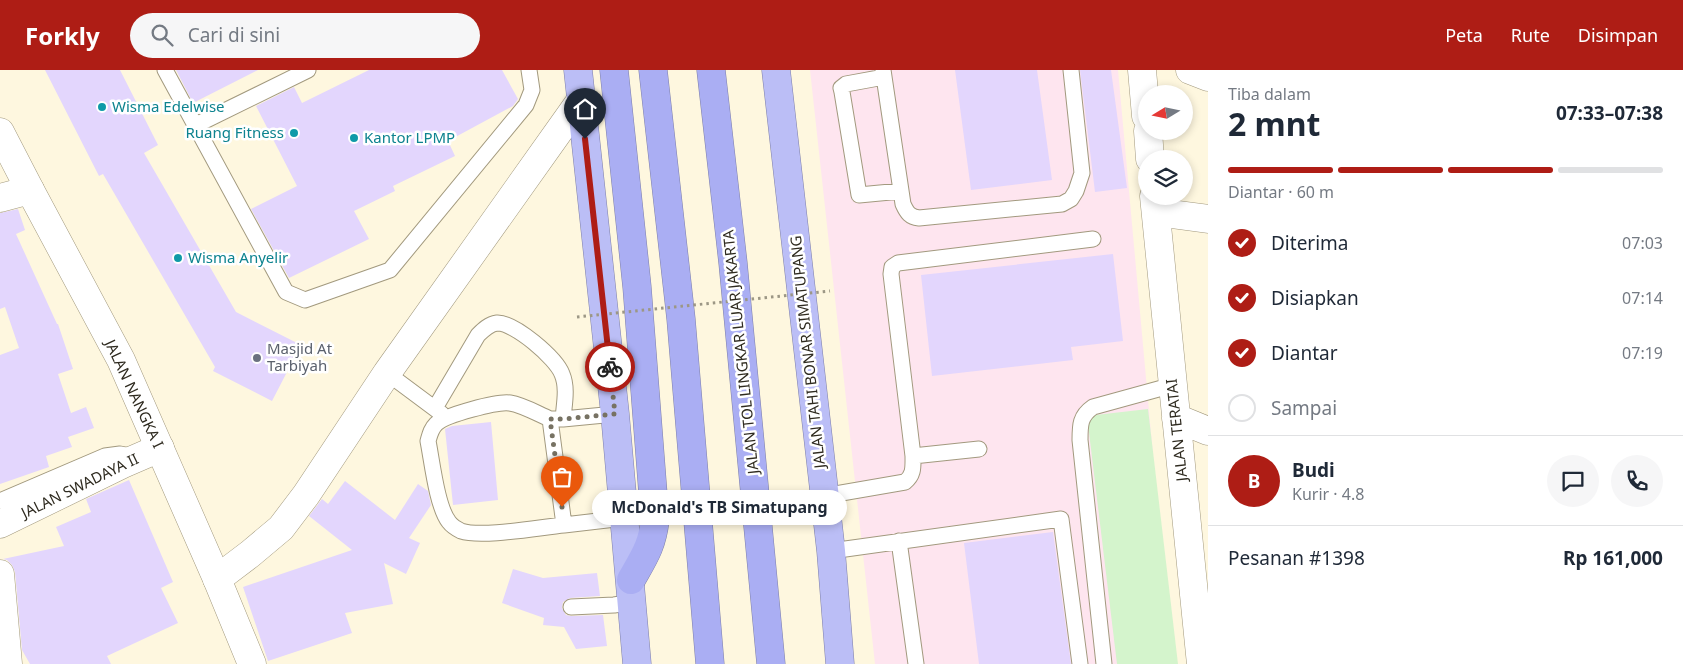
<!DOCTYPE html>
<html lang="id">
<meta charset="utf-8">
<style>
body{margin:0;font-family:"Noto Sans",sans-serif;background:#f6f6f7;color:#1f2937;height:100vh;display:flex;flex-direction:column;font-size:19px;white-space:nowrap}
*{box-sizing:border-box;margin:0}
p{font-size:16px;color:#747a83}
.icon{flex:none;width:28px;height:28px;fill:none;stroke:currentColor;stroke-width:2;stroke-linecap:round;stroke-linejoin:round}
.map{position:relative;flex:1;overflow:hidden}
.sheet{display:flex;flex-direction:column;background:#fff;width:475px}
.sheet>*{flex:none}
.needle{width:32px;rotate:260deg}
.buttons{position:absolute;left:1138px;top:15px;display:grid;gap:10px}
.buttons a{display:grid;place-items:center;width:55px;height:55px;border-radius:50%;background:#fff;box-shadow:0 2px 8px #0003;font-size:25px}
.pin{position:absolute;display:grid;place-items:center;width:42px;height:42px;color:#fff;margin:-51px -21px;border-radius:50% 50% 50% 0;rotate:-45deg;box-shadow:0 0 5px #0007}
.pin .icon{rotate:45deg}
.courier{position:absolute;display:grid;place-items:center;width:50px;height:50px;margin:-25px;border:4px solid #ae1d15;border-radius:50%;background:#fff;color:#222;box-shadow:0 1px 6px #0007}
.bubble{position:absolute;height:35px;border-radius:18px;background:#fff;box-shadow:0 2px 8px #0003;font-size:16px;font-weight:700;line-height:35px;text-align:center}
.headline em{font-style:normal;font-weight:700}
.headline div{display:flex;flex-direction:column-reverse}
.headline{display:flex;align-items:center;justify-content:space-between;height:85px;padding:0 20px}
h1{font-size:32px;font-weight:700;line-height:38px}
.bar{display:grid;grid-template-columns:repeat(4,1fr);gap:8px 5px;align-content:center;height:60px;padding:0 20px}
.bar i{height:6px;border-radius:4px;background:#e0e1e3}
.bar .current{background:#ae1d15}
.bar p{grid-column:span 4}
.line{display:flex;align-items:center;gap:12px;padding:0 20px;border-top:1px solid #e0e1e3}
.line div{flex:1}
.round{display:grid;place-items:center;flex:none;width:52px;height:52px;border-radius:26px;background:#f6f6f7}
ol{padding:0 20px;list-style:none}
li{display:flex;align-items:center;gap:15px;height:55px}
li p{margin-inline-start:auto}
li .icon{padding:5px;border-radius:50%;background:#ae1d15;color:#fff;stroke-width:4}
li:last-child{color:#747a83}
li i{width:28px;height:28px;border:2px solid #e0e1e3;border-radius:50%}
header{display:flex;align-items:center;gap:30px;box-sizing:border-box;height:70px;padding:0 25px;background:#ae1d15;color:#fff}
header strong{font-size:24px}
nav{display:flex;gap:28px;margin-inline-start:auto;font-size:18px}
.search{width:350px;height:45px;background:#f6f6f7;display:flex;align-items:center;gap:12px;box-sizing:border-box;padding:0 18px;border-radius:28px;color:#747a83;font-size:19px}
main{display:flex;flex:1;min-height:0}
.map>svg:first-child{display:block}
</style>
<header>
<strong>Forkly</strong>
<div class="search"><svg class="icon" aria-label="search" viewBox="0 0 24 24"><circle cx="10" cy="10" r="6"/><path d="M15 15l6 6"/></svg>Cari di sini</div>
<nav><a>Peta</a><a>Rute</a><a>Disimpan</a></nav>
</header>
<main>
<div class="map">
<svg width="1208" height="594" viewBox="0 0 1208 594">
<rect width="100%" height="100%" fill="#fef7df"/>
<path fill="#fee5ef" d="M810,0H1118L1172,594H875Z"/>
<path fill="#d4f4cc" d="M1148,339L1178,594H1117L1087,346Z"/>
<path fill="#e3d6fd" d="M45,0H120L158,75L144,83L236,242L301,275L272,331L213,301L215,297L103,104L99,106Z
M176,0H258L193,33Z
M369,0H502L518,29L513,36L448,71L455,86L393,116L395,121L354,141L369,169L289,208L251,139L297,116L256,36L294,17L302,33Z
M955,0H1037L1052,110L971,120Z
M1080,0H1111L1127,118L1095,122Z
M18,139L25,160L16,164L57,254H58L73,299L58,304L71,343L86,337L94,358L68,367L72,377L46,386L49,397L0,414V285L19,278L5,237L0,239V143Z
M1113,184L1123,271L1071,277L1073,290L932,306L921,205Z
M491,352L498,430L453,435L445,359L452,356Z
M129,410L173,512L161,518L178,553L107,586L111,594H30L22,580L15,502L12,495L7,490L3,489L64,476L56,457L91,442L86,429Z
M345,411L395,450L418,414L428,421L431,435L409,468L420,473L406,504L384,493L393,534L345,543L352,563L268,591L243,517L352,480L309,446L322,429L328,434Z
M1053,462L1071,594H979L964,473Z
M513,499L543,508L597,503L600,526L570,528L563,532L562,538L566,545L571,546L603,545L607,576L576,579L564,557L543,555L544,548L502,533Z"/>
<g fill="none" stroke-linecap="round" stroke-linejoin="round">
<defs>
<path id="service" d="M165,0L286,222L305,230L390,200L526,35L532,20L529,0
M883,0L903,134C907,143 910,147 919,148L1062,134L1071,129L1076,121L1082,103L1071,0
M884,7L846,14L841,18L842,22L859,125L901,121
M194,56L308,0
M387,303L442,344
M435,338L478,265C483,260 489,254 497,253C514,252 556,288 562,304C568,318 564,335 563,349
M615,344L563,349H550L564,455L624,448
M550,349C538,344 523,335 510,333C498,331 445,345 436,354C431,359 430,364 428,371C432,391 437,437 449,452C452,456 457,459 461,461C482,468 541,457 564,455
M913,386L979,379
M824,426L905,412C914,405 913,397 913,386L891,204L892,197L898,193L1093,169
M0,431L105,386L120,384L131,386
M899,471L916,594
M831,481L1061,449L1080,594
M571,537L614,535L633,532
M1104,594L1080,370C1080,355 1080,346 1093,337L1173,315"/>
<path id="minor" d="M1142,0L1146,46
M1190,0L1208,7
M1148,61L1150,89
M1154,126L1201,594
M0,128L30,120
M1156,142L1208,149
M1176,348L1208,361
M0,454L123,394L160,378
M0,504L8,594
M217,509L250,484L281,458L306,425L387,303L581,30"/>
<path id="tertiary" d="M0,62L30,120L121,290L217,509L252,594"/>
<path id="trunk" d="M578,0L615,344L637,594
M776,0L831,481L840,594"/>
<path id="motorway" d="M614,0L637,217L655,450C652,476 644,487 631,510
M653,0L681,249L710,594
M711,0L733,193L771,594"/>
</defs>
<use href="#service" stroke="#a2997e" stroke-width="17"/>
<use href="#minor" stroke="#a2997e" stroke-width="29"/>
<use href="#tertiary" stroke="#a2997e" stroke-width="29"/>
<use href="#trunk" stroke="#7f80a9" stroke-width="29"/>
<use href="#motorway" stroke="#7f80a9" stroke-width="29"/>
<use href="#service" stroke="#fff" stroke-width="15"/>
<use href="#minor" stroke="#fff" stroke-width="28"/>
<use href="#tertiary" stroke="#fff" stroke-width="28"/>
<use href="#trunk" stroke="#bbbef6" stroke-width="28"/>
<use href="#motorway" stroke="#aaaef3" stroke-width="28"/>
<path stroke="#9c9785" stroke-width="3" stroke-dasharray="2.5 4" stroke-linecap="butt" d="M577,247L830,221"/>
</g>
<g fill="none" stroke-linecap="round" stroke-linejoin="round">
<path stroke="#777263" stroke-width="5" stroke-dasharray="0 9" d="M562,437L550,349H563L615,344L610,297"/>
<path stroke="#ae1d15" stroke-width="6" d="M585,69L610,297"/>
</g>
<g fill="#0f9aa8" stroke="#fff" stroke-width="2">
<circle cx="102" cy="37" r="5"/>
<circle cx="294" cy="63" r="5"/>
<circle cx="354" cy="68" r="5"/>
<circle cx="178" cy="188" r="5"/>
</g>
<circle fill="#6b7280" stroke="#fff" stroke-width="2" cx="257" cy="288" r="5"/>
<g text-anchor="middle" stroke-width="5" stroke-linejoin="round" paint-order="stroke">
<g font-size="15" fill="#0d838f" stroke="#fff" text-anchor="start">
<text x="112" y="42">Wisma Edelwise</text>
<text x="284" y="68" text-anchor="end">Ruang Fitness</text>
<text x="364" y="73">Kantor LPMP</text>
<text x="188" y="193">Wisma Anyelir</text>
</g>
<g font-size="15" fill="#5b616d" stroke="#fff" text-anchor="start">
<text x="267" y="284">Masjid At<tspan x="267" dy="17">Tarbiyah</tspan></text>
</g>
<g font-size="15" fill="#2f2b20" stroke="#fff">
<text transform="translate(741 282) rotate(-96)" y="5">JALAN TOL LINGKAR LUAR JAKARTA</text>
<text transform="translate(808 282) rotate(-96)" y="5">JALAN TAHI BONAR SIMATUPANG</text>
<text transform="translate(134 324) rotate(65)" y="5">JALAN NANGKA I</text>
<text transform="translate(1177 360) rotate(-96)" y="5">JALAN TERATAI</text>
<text transform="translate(80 416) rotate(-26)" y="5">JALAN SWADAYA II</text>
</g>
</g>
</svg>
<div class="buttons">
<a><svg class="needle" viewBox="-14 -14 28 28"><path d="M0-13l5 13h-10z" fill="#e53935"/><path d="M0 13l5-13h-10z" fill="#747a83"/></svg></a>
<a><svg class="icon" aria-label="layers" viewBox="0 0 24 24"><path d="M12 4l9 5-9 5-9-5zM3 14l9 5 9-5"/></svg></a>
</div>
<div class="pin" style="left:562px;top:437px;background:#ea580c"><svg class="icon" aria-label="bag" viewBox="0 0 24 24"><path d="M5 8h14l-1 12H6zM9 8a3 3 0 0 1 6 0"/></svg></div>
<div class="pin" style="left:585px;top:69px;background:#1f2937"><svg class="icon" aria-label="home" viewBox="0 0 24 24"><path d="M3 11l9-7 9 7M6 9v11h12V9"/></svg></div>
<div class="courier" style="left:610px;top:297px"><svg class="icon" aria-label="bike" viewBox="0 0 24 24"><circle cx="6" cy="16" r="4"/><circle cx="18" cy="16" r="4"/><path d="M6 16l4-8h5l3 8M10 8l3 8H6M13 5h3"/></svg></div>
<div class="bubble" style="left:592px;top:420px;width:255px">McDonald's TB Simatupang</div>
</div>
<section class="sheet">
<div class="headline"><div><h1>2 mnt</h1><p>Tiba dalam</p></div><em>07:33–07:38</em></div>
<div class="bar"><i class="current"></i><i class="current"></i><i class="current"></i><i></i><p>Diantar · 60 m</p></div>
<ol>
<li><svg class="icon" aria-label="check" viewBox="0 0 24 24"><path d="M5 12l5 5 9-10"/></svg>Diterima<p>07:03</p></li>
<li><svg class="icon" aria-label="check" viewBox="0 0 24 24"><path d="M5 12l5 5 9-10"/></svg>Disiapkan<p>07:14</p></li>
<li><svg class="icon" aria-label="check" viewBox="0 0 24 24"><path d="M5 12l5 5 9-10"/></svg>Diantar<p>07:19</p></li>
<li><i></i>Sampai</li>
</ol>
<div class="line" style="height:90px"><b class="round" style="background:#ae1d15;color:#fff">B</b><div><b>Budi</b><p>Kurir · 4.8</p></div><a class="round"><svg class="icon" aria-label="chat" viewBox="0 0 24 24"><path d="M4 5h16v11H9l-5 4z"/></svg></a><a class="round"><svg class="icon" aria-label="phone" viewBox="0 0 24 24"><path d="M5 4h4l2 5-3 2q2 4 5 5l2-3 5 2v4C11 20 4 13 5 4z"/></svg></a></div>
<div class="line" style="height:65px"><div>Pesanan #1398</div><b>Rp 161,000</b></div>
</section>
</main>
